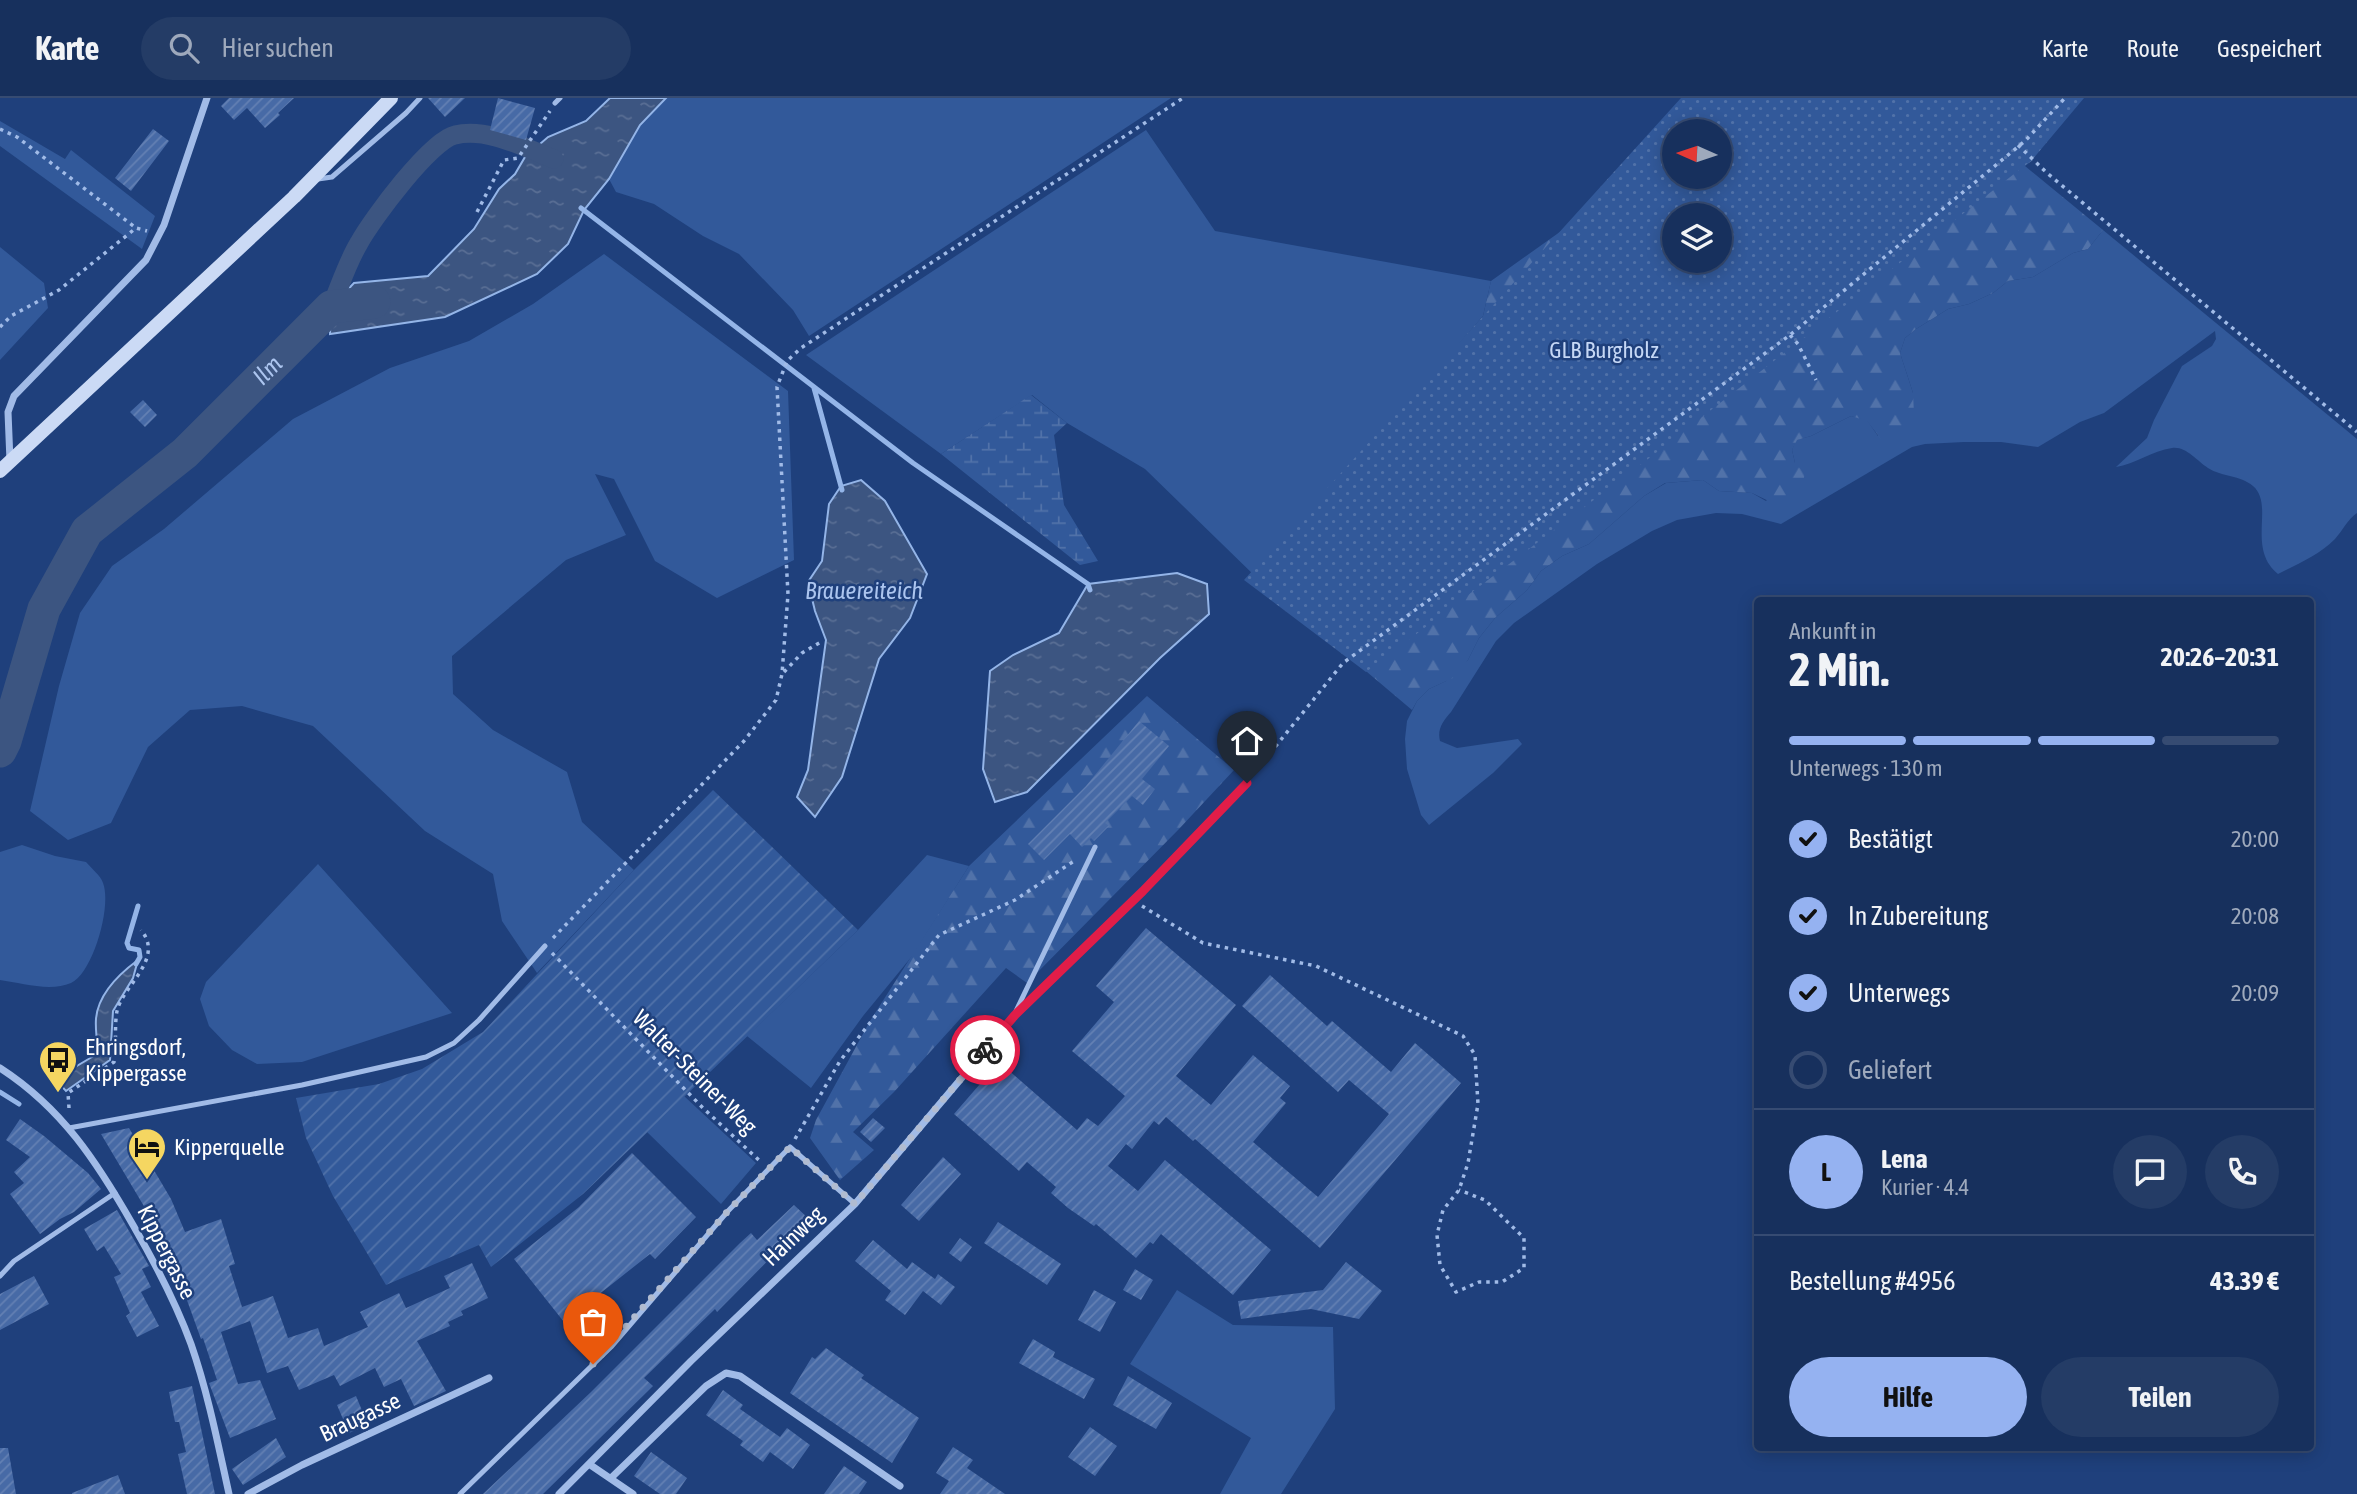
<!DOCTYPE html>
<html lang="de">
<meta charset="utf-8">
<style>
body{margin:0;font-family:"Asap Condensed",sans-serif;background:#243c66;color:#f1f3f6;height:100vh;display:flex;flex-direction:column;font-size:26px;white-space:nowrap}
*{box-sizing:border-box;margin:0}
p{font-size:23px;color:#9ea9bc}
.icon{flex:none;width:38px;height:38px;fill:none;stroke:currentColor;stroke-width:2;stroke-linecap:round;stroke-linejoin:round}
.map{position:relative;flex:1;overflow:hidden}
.side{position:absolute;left:1754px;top:499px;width:560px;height:854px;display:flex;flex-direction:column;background:#17305d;border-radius:7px;box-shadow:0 4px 18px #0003,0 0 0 2px #364b72}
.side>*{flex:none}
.needle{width:46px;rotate:273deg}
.buttons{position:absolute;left:1662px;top:21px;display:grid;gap:14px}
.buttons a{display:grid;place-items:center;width:70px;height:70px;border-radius:50%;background:#17305d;box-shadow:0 4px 18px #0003,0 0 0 2px #364b72;font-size:35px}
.pin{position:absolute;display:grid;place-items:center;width:60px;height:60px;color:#fff;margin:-72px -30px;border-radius:50% 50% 50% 0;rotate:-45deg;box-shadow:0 0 7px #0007}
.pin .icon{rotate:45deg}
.courier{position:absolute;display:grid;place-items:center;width:70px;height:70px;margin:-35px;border:5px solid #e11d48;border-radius:50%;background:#fff;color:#222;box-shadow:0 2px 9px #0007}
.overview em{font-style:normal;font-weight:700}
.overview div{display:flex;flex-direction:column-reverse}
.overview{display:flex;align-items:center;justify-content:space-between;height:119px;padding:0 35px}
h1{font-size:46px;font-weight:700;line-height:52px}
.bar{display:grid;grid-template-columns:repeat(4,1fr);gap:10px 7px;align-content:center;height:84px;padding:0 35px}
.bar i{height:9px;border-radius:5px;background:#364b72}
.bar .active{background:#95b2f1}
.bar p{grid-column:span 4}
.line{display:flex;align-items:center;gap:18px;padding:0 35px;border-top:2px solid #364b72}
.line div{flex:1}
.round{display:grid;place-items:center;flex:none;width:74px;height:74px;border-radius:37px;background:#243c66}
ol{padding:0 35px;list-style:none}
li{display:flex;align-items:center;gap:21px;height:77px}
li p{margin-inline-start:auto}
li .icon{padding:7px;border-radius:50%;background:#95b2f1;color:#111;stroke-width:4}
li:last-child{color:#9ea9bc}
li i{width:38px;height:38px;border:4px solid #364b72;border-radius:50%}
.action{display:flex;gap:14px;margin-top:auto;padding:14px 35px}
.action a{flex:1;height:80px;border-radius:42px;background:#95b2f1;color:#111;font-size:28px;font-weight:700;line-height:80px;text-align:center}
.action a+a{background:#243c66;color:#f1f3f6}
header{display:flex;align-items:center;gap:42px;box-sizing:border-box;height:98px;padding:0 35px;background:#17305d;border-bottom:2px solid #364b72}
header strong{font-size:33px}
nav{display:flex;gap:38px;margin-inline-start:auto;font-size:24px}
.search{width:490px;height:63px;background:#243c66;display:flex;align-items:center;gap:18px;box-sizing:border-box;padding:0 24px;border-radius:38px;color:#9ea9bc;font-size:26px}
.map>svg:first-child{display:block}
</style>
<header>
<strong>Karte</strong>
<div class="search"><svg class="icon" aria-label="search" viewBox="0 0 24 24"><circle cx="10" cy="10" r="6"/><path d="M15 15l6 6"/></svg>Hier suchen</div>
<nav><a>Karte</a><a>Route</a><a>Gespeichert</a></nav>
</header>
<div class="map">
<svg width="2357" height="1396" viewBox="0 0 2357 1396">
<defs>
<pattern id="forest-firs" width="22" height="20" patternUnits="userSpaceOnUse" patternTransform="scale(1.75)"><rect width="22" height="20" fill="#32599a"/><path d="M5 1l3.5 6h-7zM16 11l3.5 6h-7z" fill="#5172a9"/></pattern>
<pattern id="wetland-marsh" width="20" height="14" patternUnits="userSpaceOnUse" patternTransform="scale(1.75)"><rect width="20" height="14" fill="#32599a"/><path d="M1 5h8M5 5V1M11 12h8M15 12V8" fill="none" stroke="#5172a9"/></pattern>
<pattern id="park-dots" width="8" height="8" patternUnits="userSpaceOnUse" patternTransform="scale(1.75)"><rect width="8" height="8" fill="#32599a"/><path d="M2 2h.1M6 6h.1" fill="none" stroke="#5172a9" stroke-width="1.8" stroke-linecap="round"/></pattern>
<pattern id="garden-furrows" width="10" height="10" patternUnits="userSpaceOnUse" patternTransform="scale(1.75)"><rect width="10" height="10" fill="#32599a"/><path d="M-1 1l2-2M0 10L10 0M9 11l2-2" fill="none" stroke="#5172a9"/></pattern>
<pattern id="water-ripples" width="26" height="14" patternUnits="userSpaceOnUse" patternTransform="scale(1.75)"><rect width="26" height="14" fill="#3c5581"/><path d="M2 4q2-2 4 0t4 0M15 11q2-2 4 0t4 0" fill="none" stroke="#596e94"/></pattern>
<pattern id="building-hatch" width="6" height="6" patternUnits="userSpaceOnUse" patternTransform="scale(1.75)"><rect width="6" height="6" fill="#476aa6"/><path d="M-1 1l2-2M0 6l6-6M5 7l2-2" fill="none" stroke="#6380b3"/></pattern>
</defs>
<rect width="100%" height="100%" fill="#1f407c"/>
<path fill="#32599a" d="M666,0H1171L809,238L793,212L739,156L703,138L654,106L616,94L609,81L640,26Z
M0,23L65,61L71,52L155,118L142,151L0,48Z
M1146,32L1215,133L1491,183L1483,218L1257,480L1145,371L1067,325L1032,297L941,356L806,257Z
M2103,132L2357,341V415C2347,422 2343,432 2335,441C2319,457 2298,466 2278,476C2246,450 2275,407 2253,388C2240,377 2222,379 2208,370C2197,363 2186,348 2172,350C2152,353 2135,366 2116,369L2147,340L2154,322L2182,268L2212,248L2216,241L2215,233L2104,315L2080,324L2038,349L2001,344H1964L1925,346L1912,349L1781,426L1742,416L1716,415L1677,422L1652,433L1597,466L1514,525L1496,543L1451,614C1443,623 1437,631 1440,643L1457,650L1518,641L1522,646L1493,675L1429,727L1421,717L1407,671L1405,641L1407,623L1417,603L1429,591L1446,583L1468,562L1479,540L1495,520L1527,492L1541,473L1562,458L1589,446L1644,398L1666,385L1703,382L1719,393L1752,395L1766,403L1795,365L1792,352L1796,342L1811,338L1851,318L1867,322L1878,338L1913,295L1900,255L1905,240L1916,231L1948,211L1969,206L1993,195L2008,183L2033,179L2073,155L2088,151Z
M0,149L44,185L48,210L0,262Z
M604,156L788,293L794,462L717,500L655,463L614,381L595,376L626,437L566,462L452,558L453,596L493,632L567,674L582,724L634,772L537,875L502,823L493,776L425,733L313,628L242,608L190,612L148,649L111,725L68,742L30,713L59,588L80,515L112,468L164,431L293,321L390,270L469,243L533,206Z
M22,747L55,758L86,764C91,770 101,778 103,785C112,808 93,875 71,885C50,894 22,885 0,882V754Z
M927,757L969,768L913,857L863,918L811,990L747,938L858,832Z
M318,766L452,915L302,964L257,966L232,952L209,928L200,901L206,884Z
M684,998L756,1065L721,1106L647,1034Z
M1177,1192L1233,1227L1333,1229L1335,1311L1281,1396H1220L1251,1340L1130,1266Z"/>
<path fill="url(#forest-firs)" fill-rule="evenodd" d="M1724,0L2033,62L2025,68L2103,132L2088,151L2073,155L2033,179L2008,183L1993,195L1969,206L1948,211L1916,231L1905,240L1900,255L1913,295L1914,316L1910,331L1903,343L1884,345L1867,323L1851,318L1811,338L1797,342L1792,352L1795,365L1805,375L1802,388L1792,404L1779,408L1752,395L1719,393L1703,382L1665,385L1644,398L1589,446L1562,458L1541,473L1527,492L1495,520L1479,540L1468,562L1455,579L1429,591L1417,603L1412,612L1257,481L1483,218L1491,183L1675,52V79H1720V33ZM1675,117H1720V163H1675Z
M1147,598L1234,672L1179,731L1027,885L1006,870L894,994L853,1034L874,1052L840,1082L810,1040L816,1022L870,923L969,768Z"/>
<path fill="url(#wetland-marsh)" d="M1031,297L1067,325L1054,337L1064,407L1098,463L1080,467L941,356Z"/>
<path fill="url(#park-dots)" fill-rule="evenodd" d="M1681,0H2084L2032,62L1652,358L1366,574L1244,482ZM1675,33H1720V79H1675ZM1675,117H1720V163H1675Z"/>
<path fill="url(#garden-furrows)" d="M713,692L858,832L583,1096L491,1169L479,1147L386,1187L333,1098L306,1040L296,1000L379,986L422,971L483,934L634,772Z"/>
<path fill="url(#water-ripples)" stroke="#94b5e8" stroke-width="2" d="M610,0H666L640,27L609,81L584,112L568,146L537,176L445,219L330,236L331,209L354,185L428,178L474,131L499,91L515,76L525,59L548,39L586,23Z
M861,382L885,403L927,476L910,520L879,561L842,679L815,719L797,699L808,672L826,542L815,513L808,484L822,463L829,406L841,388Z
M1177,475L1207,486L1209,516L1160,560L1027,694L995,704L983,671L990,573L1013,557L1059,535L1088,486Z
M138,862L133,880L113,913L110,962L66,993L55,981L97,956C98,944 95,933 96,921C98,896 119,876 138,862Z"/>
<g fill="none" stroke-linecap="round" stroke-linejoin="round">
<path stroke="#94b5e8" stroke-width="5" d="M581,110L913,365L1088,486L1090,492
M814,290L842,392
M136,866L140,859L139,852L129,850L127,845L138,808
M0,994L19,1006"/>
<path stroke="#3c5581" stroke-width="19" d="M331,209C340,188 347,165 359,145C372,121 431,42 455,37C487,29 525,50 554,61"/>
<path stroke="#3c5581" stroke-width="33" id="s1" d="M0,653L5,643L44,511L87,433L185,355L331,209L374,204"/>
</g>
<path fill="url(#building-hatch)" d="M229,0H294L278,15L280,17L265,30L247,10L234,22L221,8Z
M428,0H465L445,19Z
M498,0L535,10L526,42L490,32Z
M153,31L169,43L131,93L115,80Z
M143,302L157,317L145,329L130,314Z
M1139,623L1169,648L1142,681L1155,691L1143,707L1132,698L1105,725L1109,728L1094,743L1091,740L1082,749L1070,736L1044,762L1028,746L1086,688Z
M1146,830L1236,907L1176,978L1211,1007L1253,957L1290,988L1280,1000L1286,1005L1253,1044L1318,1099L1389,1016L1349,982L1338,994L1242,908L1270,877L1327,928L1332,923L1391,974L1415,945L1461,985L1320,1150L1195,1041L1193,1043L1166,1019L1159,1027L1154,1023L1132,1051L1126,1046L1108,1068L1138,1093L1165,1062L1271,1152L1233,1197L1161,1136L1153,1146L1150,1144L1136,1160L1096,1126L1094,1128L1068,1110L1051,1095L1056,1089L1027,1064L1019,1073L954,1016L999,964L1077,1032L1087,1020L1098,1028L1125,998L1072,953L1114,904L1096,888Z
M873,1020L885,1030L871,1044L860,1034Z
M20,1021L44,1038L88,1075L101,1091L74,1114L60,1121L40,1136L10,1096L24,1085L14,1074L30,1059L6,1042Z
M129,1030L171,1101L185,1134L221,1121L235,1166L229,1168L242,1209L273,1198L288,1240L318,1230L324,1248L368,1229L360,1214L399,1195L406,1210L450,1190L444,1178L472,1165L488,1200L461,1213L463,1217L448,1224L450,1228L417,1243L446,1293L414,1308L401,1281L384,1289L375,1270L340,1288L334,1277L299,1292L288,1268L267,1275L250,1223L221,1234L238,1286L260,1282L276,1321L230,1340L209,1285L217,1282L203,1240L201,1241L171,1158L173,1157L101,1036Z
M632,1055L696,1119L655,1161L650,1156L564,1224L514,1161L579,1109Z
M943,1059L961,1076L919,1123L901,1107Z
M794,1107L809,1121L717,1214L715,1211L644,1280L653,1288L543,1396H483L591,1294L740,1145L751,1135L757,1142Z
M117,1112L149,1168L142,1171L151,1189L141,1194L159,1228L137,1239L126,1218L130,1215L114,1179L121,1176L104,1148L97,1153L84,1131Z
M998,1124L1061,1166L1047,1187L984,1145Z
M960,1140L972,1149L961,1164L949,1155Z
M873,1142L907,1171L912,1164L935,1181L938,1176L955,1189L941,1207L923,1193L905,1217L885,1202L891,1193L855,1163Z
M1346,1164L1382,1193L1359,1221L1311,1211L1241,1221L1238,1203L1323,1192Z
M1135,1171L1153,1182L1141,1202L1123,1192Z
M34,1178L49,1206L0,1232V1196Z
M1094,1192L1116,1204L1100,1234L1078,1222Z
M1033,1241L1055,1254L1053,1259L1095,1281L1084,1301L1019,1265Z
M826,1250L864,1277L861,1280L919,1320L892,1365L790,1295L812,1259L815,1261Z
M1128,1278L1172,1305L1156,1331L1113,1307Z
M192,1288L215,1396H187L178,1356L186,1354L179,1324H175L169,1294Z
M723,1292L743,1307L740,1311L780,1339L787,1330L810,1347L793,1371L770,1354L763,1364L740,1347L743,1343L706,1317Z
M356,1298L368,1327L349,1335L337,1307Z
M1090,1329L1117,1348L1095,1378L1068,1359Z
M276,1340L286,1359L243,1387L232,1371Z
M953,1349L973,1362L967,1370L1005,1396H940L949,1383L936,1375Z
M0,1350H8L16,1396H0Z
M651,1354L687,1380L676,1396H660L634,1378Z
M844,1368L867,1384L859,1396H824Z
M118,1377L125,1396H72V1395Z"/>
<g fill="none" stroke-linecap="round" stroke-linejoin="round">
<path stroke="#a1bbe7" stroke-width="3.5" stroke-dasharray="3.5 5" stroke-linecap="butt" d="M0,31L17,39L136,130
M2018,47L2047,75L2357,334
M477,114L504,62L518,60L550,13
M0,229L11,218L59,192L136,130L147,133
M1790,237L1798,246L1816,282
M784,574L802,555L821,544
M1254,675L1343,565L1790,237L2025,43L2065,0
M1142,808L1203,845L1316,868L1463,938L1475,957L1478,1006L1468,1065L1459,1092L1443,1112L1437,1137L1440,1167L1456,1194L1479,1184H1502L1524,1170V1140L1485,1102L1459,1092
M553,840L744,643L776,602L782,576L788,496L777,289L787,263L801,250L1183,0
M552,855L703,1010L762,1065
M69,1010L68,995L114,964C117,947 114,929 117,913C123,887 165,861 141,832
M795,1041L840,963L939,837L1015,802L1074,763"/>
<path stroke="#a1bbe7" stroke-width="5" d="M555,5L560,0
M318,81L332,79L406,15L420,0
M1016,913L1095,749
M69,1030L302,987L426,959L454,945L479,922L545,848
M0,1178L14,1163L115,1095
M460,1396L611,1249L728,1113L790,1049L855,1106"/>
<path stroke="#a1bbe7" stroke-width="7" d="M10,363L8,314L14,298L146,162L164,127L207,0
M0,970C62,1010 97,1064 133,1127C155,1165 176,1205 191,1246C208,1295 218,1346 229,1396
M589,1366L633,1396
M611,1380L706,1288L726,1275L740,1278L900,1388
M248,1396L302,1367L489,1280
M559,1396L691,1263L855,1106L1015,917L1143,793L1247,685"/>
<path stroke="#cbdaf5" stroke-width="14" d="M0,373L294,99L391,0"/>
</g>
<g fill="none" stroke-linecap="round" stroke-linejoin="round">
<path stroke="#b1bcd1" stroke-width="7" stroke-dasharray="0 12.6" d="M593,1266L728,1113L790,1049L855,1106L985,952"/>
<path stroke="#e11d48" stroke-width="9" d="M985,952L1015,917L1143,793L1247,685"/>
</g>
<defs>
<symbol id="bus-pin" viewBox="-11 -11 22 30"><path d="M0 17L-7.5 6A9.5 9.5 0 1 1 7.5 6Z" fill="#f5d661" stroke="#1f407c"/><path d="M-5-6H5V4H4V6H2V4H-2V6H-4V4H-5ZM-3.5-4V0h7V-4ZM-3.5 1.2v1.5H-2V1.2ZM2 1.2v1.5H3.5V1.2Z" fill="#111"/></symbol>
<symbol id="hotel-pin" viewBox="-11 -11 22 30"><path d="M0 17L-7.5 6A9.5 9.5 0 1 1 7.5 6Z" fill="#f5d661" stroke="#1f407c"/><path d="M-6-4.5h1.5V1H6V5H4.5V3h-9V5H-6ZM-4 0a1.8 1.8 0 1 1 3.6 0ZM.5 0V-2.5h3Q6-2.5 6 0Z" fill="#111"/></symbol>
</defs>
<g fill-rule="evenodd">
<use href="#bus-pin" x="36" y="940" width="44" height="60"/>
<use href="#hotel-pin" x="125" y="1027" width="44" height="60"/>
</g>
<g text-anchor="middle" stroke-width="5" stroke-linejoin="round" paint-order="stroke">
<g font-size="23" fill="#c5d7f5" stroke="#1f407c">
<text x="1604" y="260">GLB Burgholz</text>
</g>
<g font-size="23" fill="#fff" stroke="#1f407c" text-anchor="start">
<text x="85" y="957">Ehringsdorf,<tspan x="85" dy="26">Kippergasse</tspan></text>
<text x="174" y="1057">Kipperquelle</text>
</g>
<g font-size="23" fill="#fff" stroke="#1f407c">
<text transform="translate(695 974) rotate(45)" y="8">Walter-Steiner-Weg</text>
<text transform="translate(793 1138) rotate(-44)" y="8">Hainweg</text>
<text transform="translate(167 1154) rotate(63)" y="8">Kippergasse</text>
<text transform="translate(360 1319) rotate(-25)" y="8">Braugasse</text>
</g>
<g font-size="24" font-style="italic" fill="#acc5ef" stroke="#1f407c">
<text dy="8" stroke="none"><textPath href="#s1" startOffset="480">Ilm</textPath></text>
<text x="864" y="501">Brauereiteich</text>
</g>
</g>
</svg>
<div class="buttons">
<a><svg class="needle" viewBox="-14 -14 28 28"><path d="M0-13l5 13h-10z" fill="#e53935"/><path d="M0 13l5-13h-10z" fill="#9ea9bc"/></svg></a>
<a><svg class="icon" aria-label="layers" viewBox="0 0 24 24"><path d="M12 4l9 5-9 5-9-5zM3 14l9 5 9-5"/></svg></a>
</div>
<div class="pin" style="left:593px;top:1266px;background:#ea580c"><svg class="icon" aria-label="bag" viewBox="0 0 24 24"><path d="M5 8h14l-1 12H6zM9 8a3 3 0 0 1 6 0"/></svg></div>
<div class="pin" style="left:1247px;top:685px;background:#1f2937"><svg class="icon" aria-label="home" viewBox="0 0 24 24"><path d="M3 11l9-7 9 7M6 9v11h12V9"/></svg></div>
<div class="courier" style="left:985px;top:952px"><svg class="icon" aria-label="bike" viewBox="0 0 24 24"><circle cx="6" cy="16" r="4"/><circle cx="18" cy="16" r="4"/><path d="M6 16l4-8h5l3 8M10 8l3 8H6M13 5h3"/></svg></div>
<section class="side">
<div class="overview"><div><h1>2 Min.</h1><p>Ankunft in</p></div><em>20:26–20:31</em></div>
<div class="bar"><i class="active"></i><i class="active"></i><i class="active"></i><i></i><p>Unterwegs · 130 m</p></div>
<ol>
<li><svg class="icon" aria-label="check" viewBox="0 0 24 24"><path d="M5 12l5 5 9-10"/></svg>Bestätigt<p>20:00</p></li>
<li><svg class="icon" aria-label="check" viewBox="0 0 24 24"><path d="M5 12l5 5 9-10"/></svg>In Zubereitung<p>20:08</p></li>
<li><svg class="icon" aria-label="check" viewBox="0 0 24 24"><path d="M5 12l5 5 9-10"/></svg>Unterwegs<p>20:09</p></li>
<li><i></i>Geliefert</li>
</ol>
<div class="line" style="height:126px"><b class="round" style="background:#95b2f1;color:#111">L</b><div><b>Lena</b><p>Kurier · 4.4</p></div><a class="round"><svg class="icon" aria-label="chat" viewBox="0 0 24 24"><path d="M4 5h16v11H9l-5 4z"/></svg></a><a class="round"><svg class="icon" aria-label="phone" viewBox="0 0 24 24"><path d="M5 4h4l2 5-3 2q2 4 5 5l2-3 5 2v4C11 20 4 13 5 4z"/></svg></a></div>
<div class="line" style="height:91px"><div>Bestellung #4956</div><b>43.39 €</b></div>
<div class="action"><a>Hilfe</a><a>Teilen</a></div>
</section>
</div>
